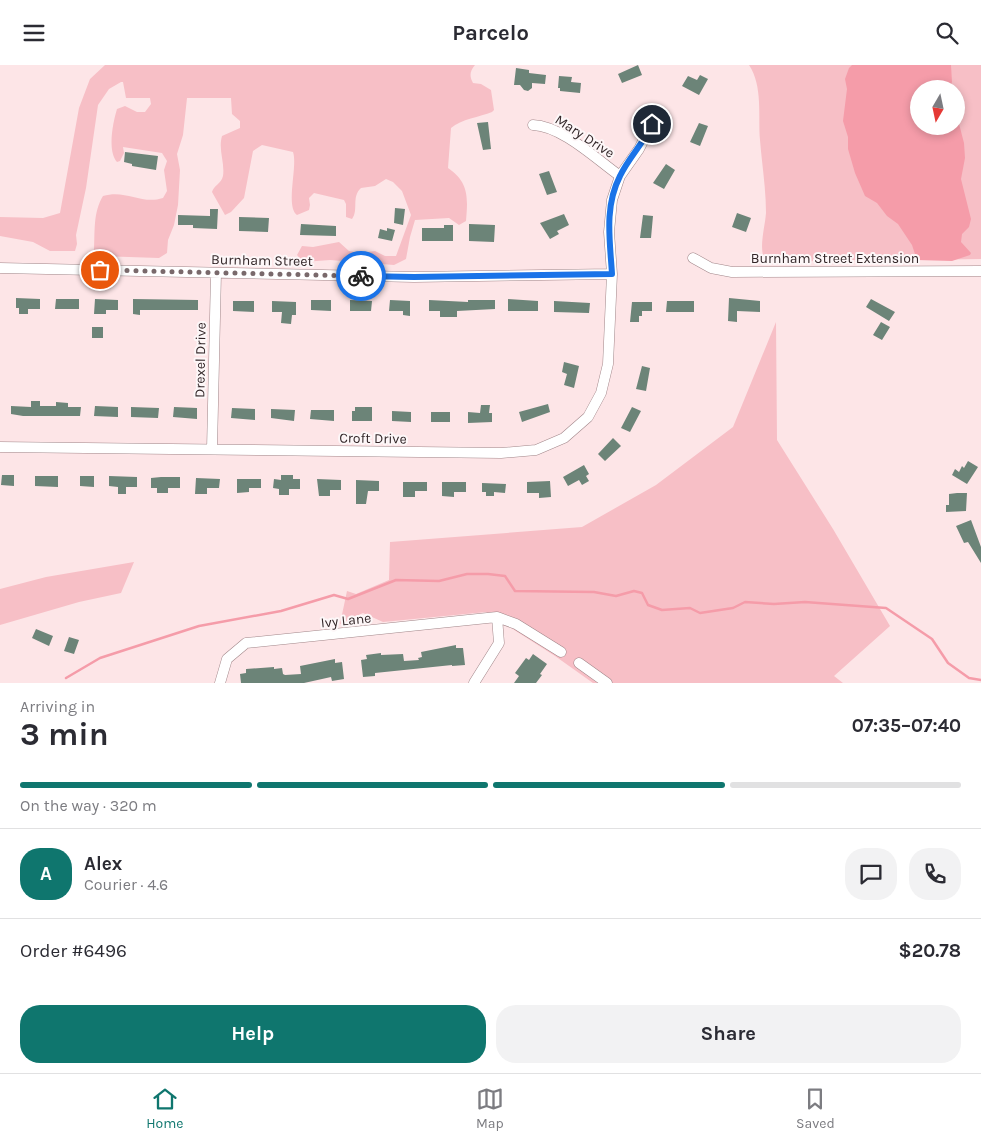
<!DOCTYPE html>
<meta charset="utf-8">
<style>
body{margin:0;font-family:Karla,sans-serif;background:#f2f2f3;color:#2b2b33;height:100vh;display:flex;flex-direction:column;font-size:19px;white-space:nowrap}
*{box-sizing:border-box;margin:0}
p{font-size:16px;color:#7c7c81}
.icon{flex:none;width:28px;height:28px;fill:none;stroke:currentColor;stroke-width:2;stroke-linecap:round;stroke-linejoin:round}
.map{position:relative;height:618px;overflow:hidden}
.details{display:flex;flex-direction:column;background:#fff;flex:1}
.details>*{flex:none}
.needle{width:32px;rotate:189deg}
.controls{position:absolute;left:910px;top:15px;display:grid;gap:10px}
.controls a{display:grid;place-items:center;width:55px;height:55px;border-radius:50%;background:#fff;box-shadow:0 2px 8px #0003;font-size:25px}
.pin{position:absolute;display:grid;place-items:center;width:42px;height:42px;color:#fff;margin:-21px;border:2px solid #fff;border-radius:50%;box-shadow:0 1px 5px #0007}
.courier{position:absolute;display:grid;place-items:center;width:50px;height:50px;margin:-25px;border:4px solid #1a73e8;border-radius:50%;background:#fff;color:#222;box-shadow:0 1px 6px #0007}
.summary em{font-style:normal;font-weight:700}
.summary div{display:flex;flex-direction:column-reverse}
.summary{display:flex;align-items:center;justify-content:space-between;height:85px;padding:0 20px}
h1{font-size:32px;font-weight:700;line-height:38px}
.bar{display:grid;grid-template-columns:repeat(4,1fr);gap:8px 5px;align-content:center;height:60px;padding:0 20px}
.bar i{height:6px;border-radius:4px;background:#e1e1e2}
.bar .on{background:#0f766e}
.bar p{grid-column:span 4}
.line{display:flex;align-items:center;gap:12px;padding:0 20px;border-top:1px solid #e1e1e2}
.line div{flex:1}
.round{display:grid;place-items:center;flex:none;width:52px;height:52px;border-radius:20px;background:#f2f2f3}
.cta{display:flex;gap:10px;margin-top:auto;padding:10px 20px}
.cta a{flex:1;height:58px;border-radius:20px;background:#0f766e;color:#fff;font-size:20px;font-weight:700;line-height:58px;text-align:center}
.cta a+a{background:#f2f2f3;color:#2b2b33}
header{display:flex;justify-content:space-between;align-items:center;height:65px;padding:0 20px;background:#fff;font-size:22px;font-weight:700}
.menu{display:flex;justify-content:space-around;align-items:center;height:70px;border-top:1px solid #e1e1e2;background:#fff;font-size:14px;color:#7c7c81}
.menu a{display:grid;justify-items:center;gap:2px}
.menu .on{color:#0f766e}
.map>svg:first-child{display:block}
</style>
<header><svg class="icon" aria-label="menu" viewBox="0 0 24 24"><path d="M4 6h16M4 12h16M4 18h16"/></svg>Parcelo<svg class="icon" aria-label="search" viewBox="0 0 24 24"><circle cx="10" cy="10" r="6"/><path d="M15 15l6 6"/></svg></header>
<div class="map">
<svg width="981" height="618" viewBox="0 0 981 618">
<rect width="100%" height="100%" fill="#fde5e7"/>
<path fill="#f7bfc6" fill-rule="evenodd" d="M105,0H475C470,6 469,11 473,18L481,19L491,25L494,45L492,47C480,52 461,54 451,63L448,103C469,117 468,133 466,156L459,160L449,153L415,155L410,172L406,194L394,200L330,195L303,197L297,190L302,181L313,182L339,177L349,186L360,188L375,186L385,191H396L411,150L402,126L393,117L386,114L375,121L361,123C351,132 359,145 352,154L346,152V139L344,135L314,128L309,133L310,140L309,145L297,150C285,141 298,101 293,87L262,80L253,86L244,133L231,147L225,150L212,127C214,120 221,119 223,111C225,97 218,85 222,71L240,63V56L232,49L231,33H187L183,70L177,89L180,105L178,140L174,160L168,175L167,188L159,193L99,191L94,185C95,167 93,147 103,131C126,124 141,140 163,133L167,126L164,105L167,96L162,88L123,82L124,88L120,96L117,97C107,86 113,57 117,44L125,41L137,47H145L151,39L150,33H126L123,17H121L109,24L98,40L86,123L76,170L77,179L75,186H50L33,177L0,171V152L43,153L60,148L79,43L90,14Z
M749,0H981V194L916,195L909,199L862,195L777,197L764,194C759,181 765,162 766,148C766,124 762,100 760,75C758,51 763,21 749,0ZM919,24H956V61H919Z
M776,257L777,375L833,464L890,561L834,611L843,618H593L555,591L486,547L383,557L363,548L340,559L347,526L356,529L389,515L390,477L582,462L656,420L733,362Z
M134,497L121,528L79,537L0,560V524L46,512Z"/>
<path fill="#f59ca9" d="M852,0H951L952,17L949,24H919V61H956V52L958,55L964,78L965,93L961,114L971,154L969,162L962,169L961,177L971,188L970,190L952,196L917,195L912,180L898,159L887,151L877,138L865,131L855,108L848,84V72L843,56L847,24L845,14L849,3Z"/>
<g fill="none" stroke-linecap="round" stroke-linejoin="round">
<path stroke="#f59ca9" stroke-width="2.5" d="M66,613L100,593L199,561L281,546L334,530L348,534L396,515L439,516L467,509H488L505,511L515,526L594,527L616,531L634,526L642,528L648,540L662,545L690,543L700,548L733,543L745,537L774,539L805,537L886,543L932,574L948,598L969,613L981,615"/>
</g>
<path fill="#6c8478" d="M638,0L642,10L622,18L618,9Z
M516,3L529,5V8L546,10L545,19L532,18V23L528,26L524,25L520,20H514Z
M700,10L708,14L699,30L682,21L688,11L697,15Z
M559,11L572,12L571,17L581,18L580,28L560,26V23H558Z
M488,57L491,84L483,85L477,58Z
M699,58L708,61L700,81L690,77Z
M125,87L158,91L156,105L132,101V99L124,97Z
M666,99L675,105L664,124L653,118Z
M549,106L557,127L547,130L539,109Z
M395,143L405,144L403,160L394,158Z
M210,144H218L217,164L193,163V160H178V150L210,151Z
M737,148L751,153L746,167L732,162Z
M564,149L569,160L557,166L559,169L550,174L540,158Z
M643,150L653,151L651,173H640Z
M239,152L269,153L268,167L239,166Z
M301,159L336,161V171L300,170Z
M469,159L495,160L494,177L469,176Z
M444,160H453V176H422V163H444Z
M387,163L395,165L392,176L378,173L380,164L387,166Z
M16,233L40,234V244H28V249H19V243H16Z
M729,233L760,236V247L737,246V257L728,256Z
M56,234H79V244H55Z
M95,234L118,235V245H106V249H94Z
M133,234L198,235V245H140V250L133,249Z
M508,234L538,236V246H508Z
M871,234L895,247L889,256L866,242Z
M311,235H331V246L311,245Z
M350,235L372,236L371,246H350Z
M390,235L410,236V251L403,250V246H389Z
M429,235L468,237V235H495V244L457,246V252H440V246H429Z
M233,236H254V247L233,246Z
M272,236L296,237V250H292L291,259L281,258L282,247H272Z
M554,236L590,238L589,248L554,247Z
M667,236H694V247H666Z
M632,237H652V246H642V251H639V257H630Z
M881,257L890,262L882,275L873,270Z
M92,262H103V273H92Z
M564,297L579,301L574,323L564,320L567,309L562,307Z
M642,301L650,303L646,326L636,324Z
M31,336H40V341H56V337L68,338V342H81L80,351H23L11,349V341L31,342Z
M548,339L550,347L522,357L519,347Z
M481,340H490L489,348H492V357L468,358V347L480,348Z
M95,341L118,342V352L94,351Z
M131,342L159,343L158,353L131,352Z
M174,342L197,343V354L173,352Z
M355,342H372V356H352V346H355Z
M632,342L641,346L630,367L621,363Z
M232,343L255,344V355L231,353Z
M271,344L295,345L294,356L271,353Z
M311,345H334V356L310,354Z
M392,346L411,347V357L392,356Z
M431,347H450V357H431Z
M613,373L621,381L605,396L598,389Z
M968,396L978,402L967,419L952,410L955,404L959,407L962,401L964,403Z
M584,400L589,409L586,411L589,416L582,420L579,415L568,421L563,412Z
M2,410H14V421L1,420Z
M281,410H293V414H300V424H289V430H279V424L273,423L274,414L281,415Z
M35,411H58V422L35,421Z
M80,411H94V422L80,421Z
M109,411L137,412V422H126V429H118V422L109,421Z
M161,412H180V423H168V428H157V423H151V413Z
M196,413L220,414L219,423H207V429H195Z
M237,414H261V423H249V427L237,428Z
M317,414L341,415V425H330V431H319Z
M356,415L379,416V426H368L366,439H356Z
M550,416L551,432L539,433V428H527V417Z
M403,417H427V426H415V432H403Z
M442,417H466V427H454V432L442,431Z
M482,418L506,419L505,428L494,427V431H486V427H482Z
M957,428H967L966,446L946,447V440H949V429Z
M971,455L981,482V498L968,477L964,478L956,461Z
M36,564L53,571L49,581L32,573Z
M69,572L79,575L74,589L64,586Z
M456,580V583H463L465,600L452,601V600L375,608V611L363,612L361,595L367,594L366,590L381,588V590L403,589L404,596L419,595L418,593L422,592L421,587Z
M533,589L547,599L540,609L542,610L536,618H514L519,611L515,608L526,593L529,595Z
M335,594V598L342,597L344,614L332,616L331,612L304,618H241L240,609L246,608V604L274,602V604L282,603L283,609L285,610L301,609L300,601Z"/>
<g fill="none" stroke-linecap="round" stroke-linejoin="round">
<defs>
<path id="minor" d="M533,60C562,61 596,94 620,111
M693,193L711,203L732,207L981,206
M0,203L414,212L612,209
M0,382L501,388L536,385L564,373L588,352L601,328L608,299L612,209L609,167L612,135L620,111L639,84L657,49
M212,384L216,208
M579,598L607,618
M220,618L227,594L246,578L497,552L516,559L561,587
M474,618L499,578L497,552"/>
</defs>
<use href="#minor" stroke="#a18689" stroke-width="11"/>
<use href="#minor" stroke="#fff" stroke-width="10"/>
</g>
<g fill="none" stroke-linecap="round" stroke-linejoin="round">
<path stroke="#79696b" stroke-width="5" stroke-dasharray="0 9" d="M100,205L361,211"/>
<path stroke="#1a73e8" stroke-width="6" d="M361,211L414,212L612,209C610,176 604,142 620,111C629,92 644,78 652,59"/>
</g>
<g text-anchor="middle" stroke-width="4" stroke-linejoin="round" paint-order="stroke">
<g font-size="14" fill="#322628" stroke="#fdf7f8">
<text transform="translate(585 71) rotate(33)" y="5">Mary Drive</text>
<text x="835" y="198">Burnham Street Extension</text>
<text transform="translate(262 195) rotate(1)" y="5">Burnham Street</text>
<text transform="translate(200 295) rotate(-89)" y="5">Drexel Drive</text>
<text transform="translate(373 373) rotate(1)" y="5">Croft Drive</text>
<text transform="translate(346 555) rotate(-6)" y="5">Ivy Lane</text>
</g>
</g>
</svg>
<div class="controls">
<a><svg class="needle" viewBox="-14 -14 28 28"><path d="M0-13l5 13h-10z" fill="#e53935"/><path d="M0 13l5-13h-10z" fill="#7c7c81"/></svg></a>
</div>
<div class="pin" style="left:100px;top:205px;background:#ea580c"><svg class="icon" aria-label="bag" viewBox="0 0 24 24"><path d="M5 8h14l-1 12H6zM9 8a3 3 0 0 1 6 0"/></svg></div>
<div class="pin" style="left:652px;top:59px;background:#1f2937"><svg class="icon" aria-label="home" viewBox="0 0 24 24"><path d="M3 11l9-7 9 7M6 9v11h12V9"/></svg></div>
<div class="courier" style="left:361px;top:211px"><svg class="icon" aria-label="bike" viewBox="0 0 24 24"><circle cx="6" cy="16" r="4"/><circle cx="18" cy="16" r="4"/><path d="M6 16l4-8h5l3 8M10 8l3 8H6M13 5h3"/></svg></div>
</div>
<section class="details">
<div class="summary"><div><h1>3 min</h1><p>Arriving in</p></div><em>07:35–07:40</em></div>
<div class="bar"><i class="on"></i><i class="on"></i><i class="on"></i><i></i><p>On the way · 320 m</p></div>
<div class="line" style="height:90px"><b class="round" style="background:#0f766e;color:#fff">A</b><div><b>Alex</b><p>Courier · 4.6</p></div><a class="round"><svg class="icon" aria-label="chat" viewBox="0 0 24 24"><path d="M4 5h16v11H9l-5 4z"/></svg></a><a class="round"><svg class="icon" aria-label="phone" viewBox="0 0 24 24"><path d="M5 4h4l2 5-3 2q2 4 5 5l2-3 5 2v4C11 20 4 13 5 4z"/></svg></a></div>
<div class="line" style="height:65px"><div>Order #6496</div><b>$20.78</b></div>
<div class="cta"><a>Help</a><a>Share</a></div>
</section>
<nav class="menu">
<a class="on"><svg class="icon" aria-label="home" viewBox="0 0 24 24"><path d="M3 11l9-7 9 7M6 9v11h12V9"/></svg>Home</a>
<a><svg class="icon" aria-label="map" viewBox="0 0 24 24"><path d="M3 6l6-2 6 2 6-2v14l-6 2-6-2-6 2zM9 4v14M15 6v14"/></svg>Map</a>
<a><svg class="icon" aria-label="saved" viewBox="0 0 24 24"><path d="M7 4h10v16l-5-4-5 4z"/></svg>Saved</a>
</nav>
